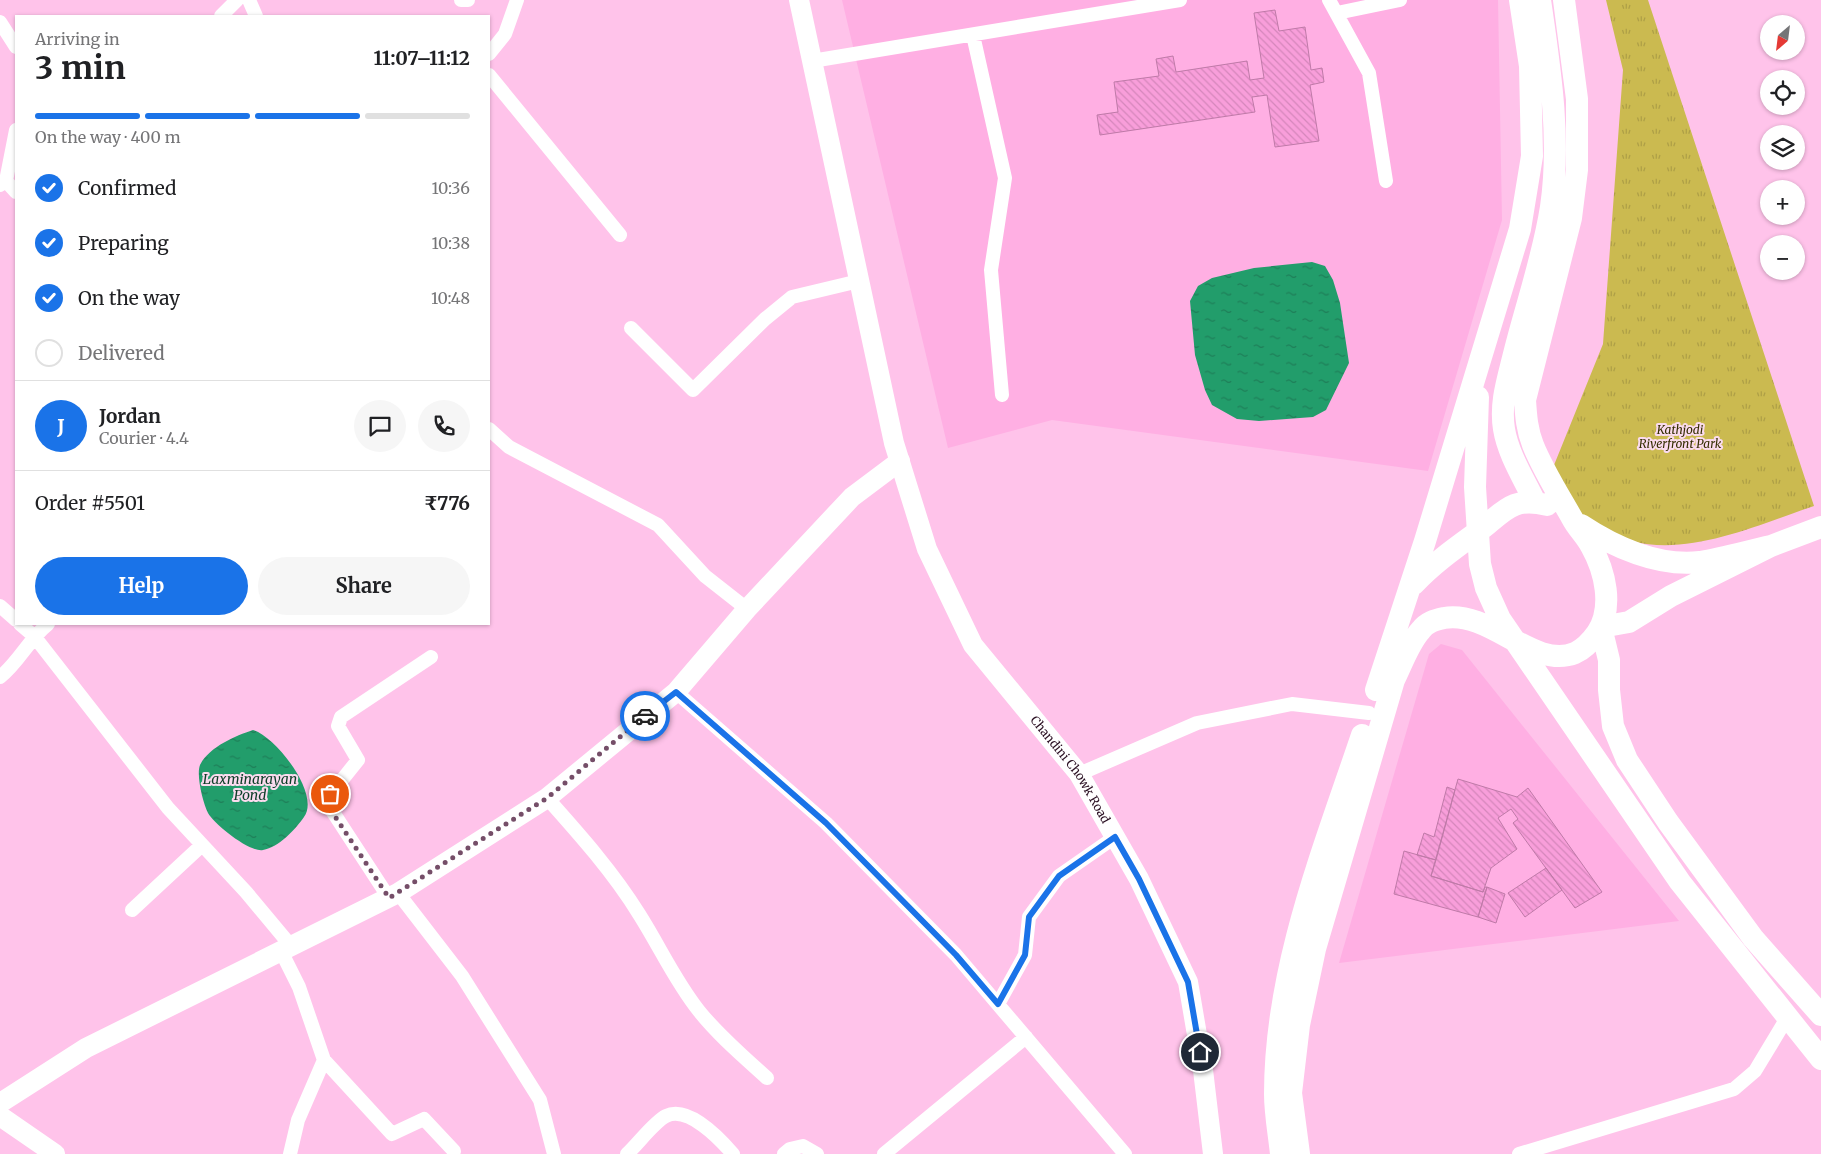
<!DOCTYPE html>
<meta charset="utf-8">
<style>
body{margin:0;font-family:Merriweather,serif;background:#f6f6f6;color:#202124;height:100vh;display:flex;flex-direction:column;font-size:19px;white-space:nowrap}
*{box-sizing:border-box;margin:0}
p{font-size:16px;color:#757577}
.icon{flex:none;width:28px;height:28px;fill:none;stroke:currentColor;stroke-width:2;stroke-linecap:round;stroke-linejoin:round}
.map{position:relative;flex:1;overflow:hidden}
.details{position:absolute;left:15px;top:15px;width:475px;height:610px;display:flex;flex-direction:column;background:#fff;border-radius:0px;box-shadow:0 1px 4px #0004}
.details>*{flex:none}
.needle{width:32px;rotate:208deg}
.fabs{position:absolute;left:1760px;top:15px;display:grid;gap:10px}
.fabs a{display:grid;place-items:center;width:45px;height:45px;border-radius:50%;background:#fff;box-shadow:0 1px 4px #0004;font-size:25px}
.pin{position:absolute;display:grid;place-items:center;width:42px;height:42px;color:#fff;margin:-21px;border:2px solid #fff;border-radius:50%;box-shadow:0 1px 5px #0007}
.courier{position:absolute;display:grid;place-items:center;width:50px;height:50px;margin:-25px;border:4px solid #1a73e8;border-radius:50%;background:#fff;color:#222;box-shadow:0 1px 6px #0007}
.head em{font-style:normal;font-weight:700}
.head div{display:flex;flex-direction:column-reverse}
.head{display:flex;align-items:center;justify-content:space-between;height:85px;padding:0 20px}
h1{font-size:32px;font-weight:700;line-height:38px}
.bar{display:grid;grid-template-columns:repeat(4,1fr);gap:8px 5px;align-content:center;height:60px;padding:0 20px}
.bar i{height:6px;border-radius:4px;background:#e0e0e0}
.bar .active{background:#1a73e8}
.bar p{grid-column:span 4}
.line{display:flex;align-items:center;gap:12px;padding:0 20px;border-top:1px solid #e0e0e0}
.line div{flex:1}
.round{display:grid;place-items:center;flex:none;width:52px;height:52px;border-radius:26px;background:#f6f6f6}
ol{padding:0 20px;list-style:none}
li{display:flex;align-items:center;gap:15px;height:55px}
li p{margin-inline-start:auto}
li .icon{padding:5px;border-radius:50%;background:#1a73e8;color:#fff;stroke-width:4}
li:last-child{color:#757577}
li i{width:28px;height:28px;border:2px solid #e0e0e0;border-radius:50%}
.cta{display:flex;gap:10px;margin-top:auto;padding:10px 20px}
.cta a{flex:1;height:58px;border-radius:30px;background:#1a73e8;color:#fff;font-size:20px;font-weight:700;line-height:58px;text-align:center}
.cta a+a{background:#f6f6f6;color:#202124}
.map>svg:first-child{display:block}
</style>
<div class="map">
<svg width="1821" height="1154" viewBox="0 0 1821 1154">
<defs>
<pattern id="park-tufts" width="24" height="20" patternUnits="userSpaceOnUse" patternTransform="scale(1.25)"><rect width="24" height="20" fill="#cbba50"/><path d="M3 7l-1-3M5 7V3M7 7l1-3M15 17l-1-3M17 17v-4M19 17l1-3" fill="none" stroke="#ae9f46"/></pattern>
<pattern id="water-ripples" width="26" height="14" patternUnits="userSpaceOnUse" patternTransform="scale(1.25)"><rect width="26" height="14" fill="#229d6b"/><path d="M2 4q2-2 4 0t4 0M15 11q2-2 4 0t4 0" fill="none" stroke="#1e7e58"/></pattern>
<pattern id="building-back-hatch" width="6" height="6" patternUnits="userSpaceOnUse" patternTransform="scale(1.25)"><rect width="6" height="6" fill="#f89eda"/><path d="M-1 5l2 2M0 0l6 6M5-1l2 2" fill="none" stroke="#d587bb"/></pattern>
</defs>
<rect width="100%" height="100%" fill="#ffc3ea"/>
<path fill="#ffafe3" d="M842,0H1498L1502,220L1428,471L1052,420L948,448Z
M1441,644L1462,650L1679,921L1339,963L1429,654Z"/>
<path fill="url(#park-tufts)" d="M1606,0H1648L1814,506C1760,524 1689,557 1632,541C1612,536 1593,527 1574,520L1550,475L1603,344L1623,70Z"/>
<path fill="url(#water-ripples)" d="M1312,262L1325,266L1333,280L1340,303L1349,363L1326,410L1313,417L1259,421L1237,419L1212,405L1205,390L1195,355L1190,301L1198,286L1212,278L1254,268Z
M253,730C275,736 321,794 304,817C295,830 279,847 263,850C250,853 214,824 208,813C203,803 196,775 200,765C209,747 235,736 253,730Z"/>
<path fill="url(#building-back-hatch)" stroke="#bf7aa8" d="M1275,10L1279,31L1305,27L1311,70L1322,68L1324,82L1310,85L1319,141L1275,147L1267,95L1252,97L1255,112L1100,135L1097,115L1118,112L1114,82L1159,76L1156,59L1173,56L1176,72L1247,61L1250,80L1264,78L1254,13Z
M1458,779L1517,797L1528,788L1602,892L1575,908L1513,823L1518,819L1511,809L1498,818L1517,849L1491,868L1483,892L1431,876Z
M1447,787L1455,790L1436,860L1417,855L1424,833L1434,837Z
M1404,851L1436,860L1431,876L1483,892L1485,887H1487L1478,917L1394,894Z
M1546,868L1562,890L1525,917L1508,893Z
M1487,887L1505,894L1496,923L1478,917Z"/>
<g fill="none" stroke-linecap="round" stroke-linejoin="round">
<path stroke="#fff" stroke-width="14" d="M249,0L256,16
M461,0H468
M1329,0L1369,73L1386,181
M1337,13L1400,0
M221,16L237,0
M0,22L16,47
M973,35L1005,178L991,270L1002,395
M489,54L505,34L517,0
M812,61L1180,0
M489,75L620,235
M6,181L16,130
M0,185L6,181L16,192
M631,328L693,390L765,319L792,297L859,281
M489,429L509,447L658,525L705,576L747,609
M0,606L16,620
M20,624L34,636L168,808L246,892L291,946
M0,677C19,662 29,639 48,624
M676,692L826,823L956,955L1125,1154
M1079,774L1197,723L1292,704L1369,713
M547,798C580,835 613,872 639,914C660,947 675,981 699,1011C719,1036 744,1057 767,1078
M398,893L462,976L540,1100L554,1154
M389,898L329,806L330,795L358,760L338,726L341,717L431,657
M132,910L202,845
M281,951L299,987L324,1060L298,1120L290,1154
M998,1004L1025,955L1029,917L1059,876L1115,837
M324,1060L392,1134L424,1119L454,1151
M627,1154C638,1144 654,1122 666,1116C688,1105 720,1139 733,1154
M784,1154L790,1149L803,1146L817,1154
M884,1154L1026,1037
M1519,1154L1734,1089L1755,1071L1787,1018"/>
<g stroke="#fff" stroke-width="20">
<path id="s1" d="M799,0L894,443L927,549L973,645L1079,774L1139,879L1188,982L1203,1070L1213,1154"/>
<path d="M0,1103L86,1048L398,893L547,798L676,692L747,609L852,497L900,461"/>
<path d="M0,1116L55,1154"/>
</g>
<path stroke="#fff" stroke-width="22" d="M1478,397L1475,487L1480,564L1486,588L1500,619L1680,882L1821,1059
M1535,502C1524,479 1508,454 1504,429C1500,404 1507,382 1513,358C1525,308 1543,259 1551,207C1561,138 1550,69 1540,0
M1581,525C1614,547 1658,567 1700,562C1724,558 1748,551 1771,546
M1414,584C1433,564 1454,549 1476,533C1502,515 1510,495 1547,505
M1601,627L1609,660V690L1613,726L1627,760L1668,822L1753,938L1821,1015
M1601,627L1629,622L1671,596L1771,546L1821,527
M1376,690L1425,541L1520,229L1532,156L1530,66L1520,0
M1281,1154C1279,1134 1275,1114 1275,1094C1275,969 1323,851 1362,735
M1299,1154L1291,1093L1299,1025L1315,949L1394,680C1402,664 1409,643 1421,630C1427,622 1435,620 1444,618C1491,610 1533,670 1575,653C1584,649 1592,640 1597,633C1614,607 1605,571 1591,546C1586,536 1577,528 1572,518C1559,495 1543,470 1533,445C1527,430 1526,416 1525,400L1571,218L1577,170V99L1564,0"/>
</g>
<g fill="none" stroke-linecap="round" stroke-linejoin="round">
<path stroke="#754e68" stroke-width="5" stroke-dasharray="0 9" d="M330,794L328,806L389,898L547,798L645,716"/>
<path stroke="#1a73e8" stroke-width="6" d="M645,716L676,692L826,823L956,955L998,1004L1025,955L1029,917L1059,876L1115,837L1139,879L1188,982L1200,1052"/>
</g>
<g text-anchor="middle" stroke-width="4" stroke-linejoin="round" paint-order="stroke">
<g font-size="12" font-style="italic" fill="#342d00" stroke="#fadbee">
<text x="1680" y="434">Kathjodi<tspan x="1680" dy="14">Riverfront Park</tspan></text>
</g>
<g font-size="12" fill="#2a0f22" stroke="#fadbee">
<text dy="4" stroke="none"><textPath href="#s1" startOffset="829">Chandini Chowk Road</textPath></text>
</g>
<g font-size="14" font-style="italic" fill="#0c3d27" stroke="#fadbee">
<text x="250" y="784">Laxminarayan<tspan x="250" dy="16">Pond</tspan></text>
</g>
</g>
</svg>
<div class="fabs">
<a><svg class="needle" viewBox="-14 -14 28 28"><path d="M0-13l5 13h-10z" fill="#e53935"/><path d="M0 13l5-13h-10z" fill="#757577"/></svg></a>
<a><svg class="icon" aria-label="locate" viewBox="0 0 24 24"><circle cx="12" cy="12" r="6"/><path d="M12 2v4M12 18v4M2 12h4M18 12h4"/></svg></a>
<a><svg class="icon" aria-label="layers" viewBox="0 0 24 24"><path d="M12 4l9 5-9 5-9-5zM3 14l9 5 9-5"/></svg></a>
<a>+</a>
<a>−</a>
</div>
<div class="pin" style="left:330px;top:794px;background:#ea580c"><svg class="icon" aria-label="bag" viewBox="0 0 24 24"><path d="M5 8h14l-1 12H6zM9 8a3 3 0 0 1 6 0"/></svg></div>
<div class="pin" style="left:1200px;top:1052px;background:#1f2937"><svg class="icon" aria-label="home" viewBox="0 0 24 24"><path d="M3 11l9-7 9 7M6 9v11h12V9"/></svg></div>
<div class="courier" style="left:645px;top:716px"><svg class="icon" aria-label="car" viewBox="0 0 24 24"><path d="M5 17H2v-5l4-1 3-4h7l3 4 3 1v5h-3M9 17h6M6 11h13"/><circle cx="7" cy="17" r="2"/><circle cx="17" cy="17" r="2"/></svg></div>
<section class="details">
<div class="head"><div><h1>3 min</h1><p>Arriving in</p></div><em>11:07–11:12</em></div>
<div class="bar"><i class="active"></i><i class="active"></i><i class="active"></i><i></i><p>On the way · 400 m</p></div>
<ol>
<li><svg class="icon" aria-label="check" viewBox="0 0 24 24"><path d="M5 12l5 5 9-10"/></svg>Confirmed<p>10:36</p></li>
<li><svg class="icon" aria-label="check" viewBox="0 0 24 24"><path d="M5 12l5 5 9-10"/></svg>Preparing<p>10:38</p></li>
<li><svg class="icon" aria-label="check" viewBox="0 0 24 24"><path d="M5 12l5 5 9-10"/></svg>On the way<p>10:48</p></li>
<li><i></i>Delivered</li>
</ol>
<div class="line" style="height:90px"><b class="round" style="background:#1a73e8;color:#fff">J</b><div><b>Jordan</b><p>Courier · 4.4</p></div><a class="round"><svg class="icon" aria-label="chat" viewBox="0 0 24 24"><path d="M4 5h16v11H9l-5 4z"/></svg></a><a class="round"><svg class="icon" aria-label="phone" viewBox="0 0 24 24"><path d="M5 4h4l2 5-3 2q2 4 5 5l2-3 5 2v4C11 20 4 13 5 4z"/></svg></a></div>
<div class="line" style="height:65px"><div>Order #5501</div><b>₹776</b></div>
<div class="cta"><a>Help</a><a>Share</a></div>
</section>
</div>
